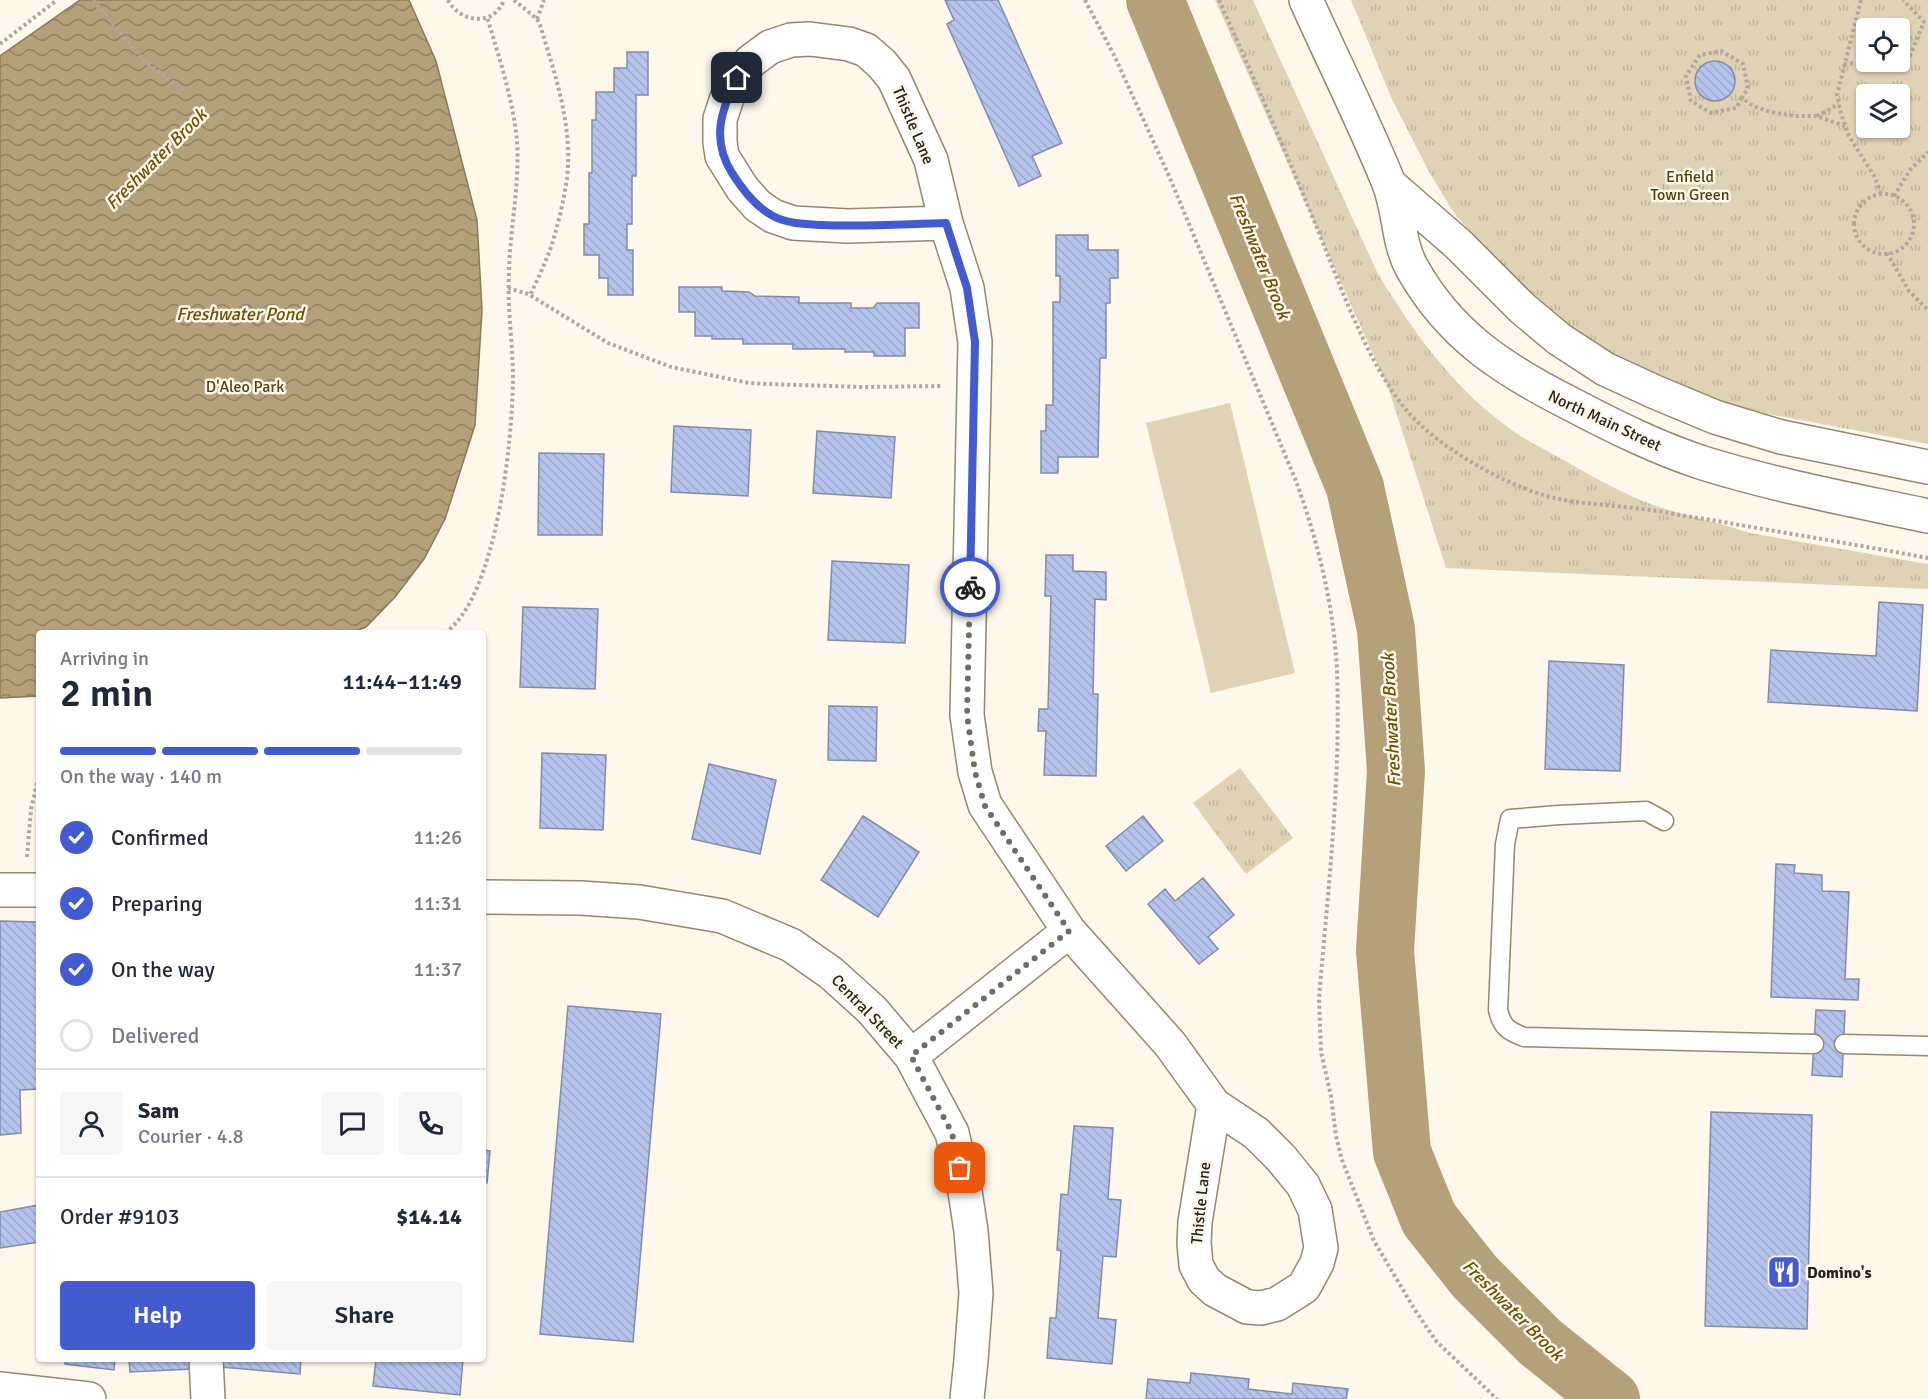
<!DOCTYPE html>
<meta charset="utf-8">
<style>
body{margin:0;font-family:Signika,sans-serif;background:#f6f6f7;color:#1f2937;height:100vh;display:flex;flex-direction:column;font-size:22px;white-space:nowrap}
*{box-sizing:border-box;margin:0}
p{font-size:20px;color:#747a83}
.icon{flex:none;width:33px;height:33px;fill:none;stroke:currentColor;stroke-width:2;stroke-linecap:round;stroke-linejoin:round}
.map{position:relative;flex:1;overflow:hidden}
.details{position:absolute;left:36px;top:630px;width:450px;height:732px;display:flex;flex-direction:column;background:#fff;border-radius:6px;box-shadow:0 2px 4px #0004}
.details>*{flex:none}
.tools{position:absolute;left:1856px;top:18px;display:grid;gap:12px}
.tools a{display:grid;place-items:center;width:54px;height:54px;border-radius:6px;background:#fff;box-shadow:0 2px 4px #0004;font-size:30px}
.pin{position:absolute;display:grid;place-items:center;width:51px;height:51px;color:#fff;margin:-26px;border-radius:12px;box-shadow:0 3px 9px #0006}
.courier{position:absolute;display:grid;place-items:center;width:60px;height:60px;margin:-30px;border:4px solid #445bcf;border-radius:50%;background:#fff;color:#222;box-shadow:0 2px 8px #0007}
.headline em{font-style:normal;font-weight:600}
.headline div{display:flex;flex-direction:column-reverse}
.headline{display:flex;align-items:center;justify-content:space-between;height:102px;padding:0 24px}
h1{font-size:39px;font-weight:600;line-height:45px}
.bar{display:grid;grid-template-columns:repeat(4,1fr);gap:9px 6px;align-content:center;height:72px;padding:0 24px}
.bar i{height:8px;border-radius:4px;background:#e0e1e3}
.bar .active{background:#445bcf}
.bar p{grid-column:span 4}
.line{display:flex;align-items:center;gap:15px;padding:0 24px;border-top:2px solid #e0e1e3}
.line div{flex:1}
.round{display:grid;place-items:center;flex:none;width:63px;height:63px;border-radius:6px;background:#f6f6f7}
ol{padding:0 24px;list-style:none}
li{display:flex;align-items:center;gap:18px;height:66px}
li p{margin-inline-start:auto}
li .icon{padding:6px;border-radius:50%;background:#445bcf;color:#fff;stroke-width:4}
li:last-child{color:#747a83}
li i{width:33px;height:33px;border:3px solid #e0e1e3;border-radius:50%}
.primary-button{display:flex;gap:12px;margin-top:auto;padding:12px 24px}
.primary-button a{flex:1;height:69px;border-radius:6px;background:#445bcf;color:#fff;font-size:24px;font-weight:600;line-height:69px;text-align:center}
.primary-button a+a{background:#f6f6f7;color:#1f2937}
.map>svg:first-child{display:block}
</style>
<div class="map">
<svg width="1928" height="1399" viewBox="0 0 1928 1399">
<defs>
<pattern id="grass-tufts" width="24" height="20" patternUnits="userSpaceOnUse" patternTransform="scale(1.5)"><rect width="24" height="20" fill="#e0d2b5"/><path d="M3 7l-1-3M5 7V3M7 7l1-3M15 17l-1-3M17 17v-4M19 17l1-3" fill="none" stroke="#c0b49b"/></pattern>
<pattern id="water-waves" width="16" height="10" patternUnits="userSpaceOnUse" patternTransform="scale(1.5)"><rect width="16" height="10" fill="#b4a079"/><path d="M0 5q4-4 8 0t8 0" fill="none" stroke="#928262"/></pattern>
<pattern id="building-back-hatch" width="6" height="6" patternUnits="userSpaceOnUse" patternTransform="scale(1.5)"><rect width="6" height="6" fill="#b6c4ed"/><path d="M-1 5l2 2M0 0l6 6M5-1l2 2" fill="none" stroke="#9ca8ca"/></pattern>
</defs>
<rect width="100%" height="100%" fill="#fdf7ec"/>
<path fill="url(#grass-tufts)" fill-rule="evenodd" d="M1215,0H1253L1377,272C1411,329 1451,385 1505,425C1524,440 1546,450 1567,462C1595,478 1624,494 1653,505C1685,516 1718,522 1750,533L1928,564V589L1446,568L1389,390Z
M1351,0H1928V444L1731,407L1660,379L1574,332L1536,299L1478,241L1454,213L1428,170L1391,97ZM1866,28H1899V62H1866ZM1866,94H1899V128H1866Z
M1240,768L1293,838L1246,874L1193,803Z"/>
<path fill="#e0d2b5" d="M1230,403L1295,673L1211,693L1146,423Z"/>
<path fill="url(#water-waves)" stroke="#8a7a5c" stroke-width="1.5" d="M80,0H409L436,61L477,220L482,310L475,425L445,519L424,559L395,597L366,627L350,633H39V696L0,698V56Z"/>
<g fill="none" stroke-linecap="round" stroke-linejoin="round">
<path stroke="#b4a079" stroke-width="58" d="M1155,0L1355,487L1386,629L1396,771L1385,951L1402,1152L1429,1219L1475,1277L1540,1342L1611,1399"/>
</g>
<path fill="url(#building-back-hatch)" stroke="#838ca6" stroke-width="1.5" d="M945,0H998L1062,143L1032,156L1041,176L1019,186L947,24L954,20Z
M627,52H648V95H636V176H632V224H627V250H633V295H608V278H599V255H584V224H589V173H592V120H596V92H614V68H627Z
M1695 81a20 20 0 1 1 40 0a20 20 0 1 1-40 0Z
M1056,235H1088V250H1118V278H1110V303H1106V358H1100L1098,457H1058V473H1041V431H1046V405H1053V302H1060V276H1056Z
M679,287H722V291L749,292L755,296L799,297V303H851V308H873L877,303H919V328H905V356H874V352H845V349H793V344H743V339H712V336H695V312H679Z
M674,426L751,430L748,496L671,492Z
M817,431L895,437L891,498L813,493Z
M539,453L604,454L602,535H538Z
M1046,555H1073V571L1106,572V600L1095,599L1093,694H1098L1096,776L1044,775L1046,731H1038L1039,709H1048L1051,596H1045Z
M832,561L909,565L905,643L828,640Z
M1879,602L1923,605L1917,711L1768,702L1771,650L1876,656Z
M523,607L598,609L595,689L520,687Z
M1549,661L1624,665L1620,771L1545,769Z
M829,706L877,707L876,761L828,760Z
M542,753L606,755L603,830L540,828Z
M709,764L776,780L760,854L692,839Z
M863,816L919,852L878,917L821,880Z
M1143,816L1163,841L1126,871L1106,846Z
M1776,864L1795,865L1794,873L1822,875V891L1849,892L1845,979H1859L1858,1000L1771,997Z
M1203,878L1234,915L1208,937L1218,949L1199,964L1148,904L1165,889L1175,901Z
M0,921L39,922V1089L20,1090L21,1133L0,1135Z
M568,1006L661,1014L633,1342L540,1334Z
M1816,1010L1845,1011L1842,1077L1812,1075Z
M1711,1112L1812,1115L1807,1329L1705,1326Z
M1074,1126L1113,1128L1108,1199L1121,1200L1116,1257L1103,1256L1098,1318L1116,1320L1112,1364L1047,1358L1050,1318H1056L1061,1251L1057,1250L1061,1194L1068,1195Z
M483,1150L490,1151L487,1183H483Z
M39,1205V1242L0,1248V1212Z
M65,1359H115L114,1370L65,1364Z
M129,1359H191L192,1369L130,1372Z
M222,1359H301L300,1374L221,1367Z
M376,1359H463L460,1395L373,1386Z
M1191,1373L1249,1379L1248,1389L1292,1394L1293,1383L1348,1389L1346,1399H1146L1148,1379L1190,1383Z"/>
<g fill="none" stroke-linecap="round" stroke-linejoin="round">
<defs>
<path id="lane" d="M1664,821L1646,811L1559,815L1510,819L1505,844L1498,1010C1502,1027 1508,1031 1524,1037L1814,1044
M1844,1044L1928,1046"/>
<path id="street" d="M946,223L848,226L793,223L773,216L758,206L742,188L722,156L720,142V119L727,98L737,78L751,61L770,47L791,40L810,39L849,44L866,50L882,64L894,79L931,160L946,223L967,288L975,342L967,715L975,772L985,805L1069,931L1170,1044L1214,1105L1256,1133L1281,1158L1303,1185L1315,1210L1321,1248L1317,1263L1304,1287L1277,1304L1261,1308L1247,1307L1215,1290L1204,1280L1196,1265L1194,1243L1195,1222L1214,1105
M0,890H39
M483,897L581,898L639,902L722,916L791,945L831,973L872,1010L911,1056L952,1133L964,1185L971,1231L976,1293L971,1360L967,1399
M911,1056L1069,931
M206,1359L208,1399
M0,1389L89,1399"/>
<path id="secondary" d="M1306,0C1333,60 1363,120 1388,181C1400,209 1397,241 1412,268C1450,336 1504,370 1571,404C1613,426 1657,448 1703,463C1777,486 1853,500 1928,516
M1389,184L1458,244L1522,308L1559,339L1605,369L1655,392L1715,417L1781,437L1928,467"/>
</defs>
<use href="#lane" stroke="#94886d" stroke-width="21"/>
<use href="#street" stroke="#94886d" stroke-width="36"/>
<use href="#secondary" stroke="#94886d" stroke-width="36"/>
<path stroke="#aea89e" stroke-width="4" stroke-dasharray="3 3" stroke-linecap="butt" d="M93,0L143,60L186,92
M448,0C460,23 494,27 504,0
M514,0L537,19L540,25C555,74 573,126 567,178C564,199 559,221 553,241C547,260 538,278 530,296
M1085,0L1115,57L1169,176L1296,481C1318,542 1334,606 1337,671C1341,780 1328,890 1319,998L1321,1052L1331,1096L1336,1136L1342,1160L1374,1241L1415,1310L1436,1341L1497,1399
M1219,0C1252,73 1284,148 1315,223C1339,282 1367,364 1408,412C1440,449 1511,489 1559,499C1584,504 1609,505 1634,508C1656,510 1678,515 1699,518C1775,531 1852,544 1928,558
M1861,0L1837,95L1841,114L1849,136L1874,176L1881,194
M537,19L544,0
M0,44L57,0
M1899,59L1909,58L1924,22L1903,0
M1844,64L1866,62
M1742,98L1736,108L1711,113L1691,101L1686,76L1700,55L1721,51L1743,64L1748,88L1742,98L1753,106L1770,112L1795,116H1816L1845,126
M1817,116L1839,104
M1854 224a30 30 0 1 1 60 0a30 30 0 1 1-60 0Z
M1894,196L1910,170L1928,152
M1887,253L1909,291L1928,310
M508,288L528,294L608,343L671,367L749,383L767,384L863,387L941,386
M445,633C497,596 512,442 513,381C513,344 507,308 509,272C510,228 520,184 517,141C513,99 499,57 487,17
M27,857L31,809L39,775"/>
<use href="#lane" stroke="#fff" stroke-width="18"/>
<use href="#street" stroke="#fff" stroke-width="33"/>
<use href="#secondary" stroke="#fff" stroke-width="33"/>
</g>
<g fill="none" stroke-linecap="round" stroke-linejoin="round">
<path stroke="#726d62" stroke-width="6" stroke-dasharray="0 10.8" d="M960,1168L952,1133L911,1056L1069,931L985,806L975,772L967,715L970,587"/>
<path stroke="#445bcf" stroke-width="8" d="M737,78C721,110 711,140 732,173C742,189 756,207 773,216C788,224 806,224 822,225C864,227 905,224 946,223L967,288L975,342L970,587"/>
</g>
<defs>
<symbol id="restaurant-square" viewBox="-11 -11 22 22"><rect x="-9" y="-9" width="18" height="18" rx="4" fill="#445bcf" stroke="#fdf7ec"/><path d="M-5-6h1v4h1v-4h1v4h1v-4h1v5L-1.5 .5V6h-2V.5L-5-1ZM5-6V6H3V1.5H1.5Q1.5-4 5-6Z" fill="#fff"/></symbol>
</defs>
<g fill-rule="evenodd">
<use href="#restaurant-square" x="1765" y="1253" width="38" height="38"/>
</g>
<g text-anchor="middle" stroke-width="5" stroke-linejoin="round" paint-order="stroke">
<g font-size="16" fill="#272218" stroke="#fdf7ec">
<text transform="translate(914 125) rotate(67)" y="6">Thistle Lane</text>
<text transform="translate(1605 420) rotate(25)" y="6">North Main Street</text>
<text transform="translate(868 1011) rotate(46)" y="6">Central Street</text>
<text transform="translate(1200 1203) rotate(-84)" y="6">Thistle Lane</text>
</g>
<g font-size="16" fill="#543f0c" stroke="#fdf7ec">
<text x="1690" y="182">Enfield<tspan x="1690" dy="18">Town Green</tspan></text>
<text x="245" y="392">D'Aleo Park</text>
</g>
<g font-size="16" font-weight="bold" fill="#272218" stroke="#fdf7ec" text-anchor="start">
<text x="1807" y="1278">Domino's</text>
</g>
<g font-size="18" font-style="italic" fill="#6b5006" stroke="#fdf7ec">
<text transform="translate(156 159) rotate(-45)" y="6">Freshwater Brook</text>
<text transform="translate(1260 256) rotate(68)" y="6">Freshwater Brook</text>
<text x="240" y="320">Freshwater Pond</text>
<text transform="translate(1391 720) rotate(-93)" y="6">Freshwater Brook</text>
<text transform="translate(1513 1310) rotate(45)" y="6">Freshwater Brook</text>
</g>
</g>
</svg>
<div class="tools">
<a><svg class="icon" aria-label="locate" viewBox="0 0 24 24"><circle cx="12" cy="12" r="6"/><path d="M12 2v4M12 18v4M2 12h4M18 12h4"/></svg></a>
<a><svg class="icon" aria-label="layers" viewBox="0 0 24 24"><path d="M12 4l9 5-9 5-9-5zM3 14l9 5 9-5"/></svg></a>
</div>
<div class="pin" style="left:960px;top:1168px;background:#ea580c"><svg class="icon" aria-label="bag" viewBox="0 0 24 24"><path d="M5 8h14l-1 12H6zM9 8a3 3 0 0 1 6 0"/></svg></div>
<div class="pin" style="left:737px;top:78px;background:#1f2937"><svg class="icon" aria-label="home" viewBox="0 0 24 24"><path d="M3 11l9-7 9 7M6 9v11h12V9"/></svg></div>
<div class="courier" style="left:970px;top:587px"><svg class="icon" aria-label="bike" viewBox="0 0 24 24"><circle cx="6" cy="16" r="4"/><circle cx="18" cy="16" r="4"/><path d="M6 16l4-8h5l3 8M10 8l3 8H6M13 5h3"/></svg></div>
<section class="details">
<div class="headline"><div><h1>2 min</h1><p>Arriving in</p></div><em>11:44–11:49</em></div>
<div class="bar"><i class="active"></i><i class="active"></i><i class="active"></i><i></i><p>On the way · 140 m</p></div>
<ol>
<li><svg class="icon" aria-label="check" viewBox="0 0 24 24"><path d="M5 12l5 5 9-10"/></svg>Confirmed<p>11:26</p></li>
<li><svg class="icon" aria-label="check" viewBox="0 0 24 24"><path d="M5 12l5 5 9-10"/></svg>Preparing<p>11:31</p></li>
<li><svg class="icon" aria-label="check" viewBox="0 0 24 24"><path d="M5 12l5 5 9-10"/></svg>On the way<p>11:37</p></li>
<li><i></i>Delivered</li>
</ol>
<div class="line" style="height:108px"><a class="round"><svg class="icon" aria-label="person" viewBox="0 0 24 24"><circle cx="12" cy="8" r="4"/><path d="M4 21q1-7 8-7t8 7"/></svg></a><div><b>Sam</b><p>Courier · 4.8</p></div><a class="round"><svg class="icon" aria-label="chat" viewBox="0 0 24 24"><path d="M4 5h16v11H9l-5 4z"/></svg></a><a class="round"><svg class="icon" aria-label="phone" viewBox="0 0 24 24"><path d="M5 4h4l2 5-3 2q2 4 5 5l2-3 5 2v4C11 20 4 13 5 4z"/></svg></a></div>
<div class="line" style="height:78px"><div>Order #9103</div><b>$14.14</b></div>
<div class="primary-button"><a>Help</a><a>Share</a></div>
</section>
</div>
